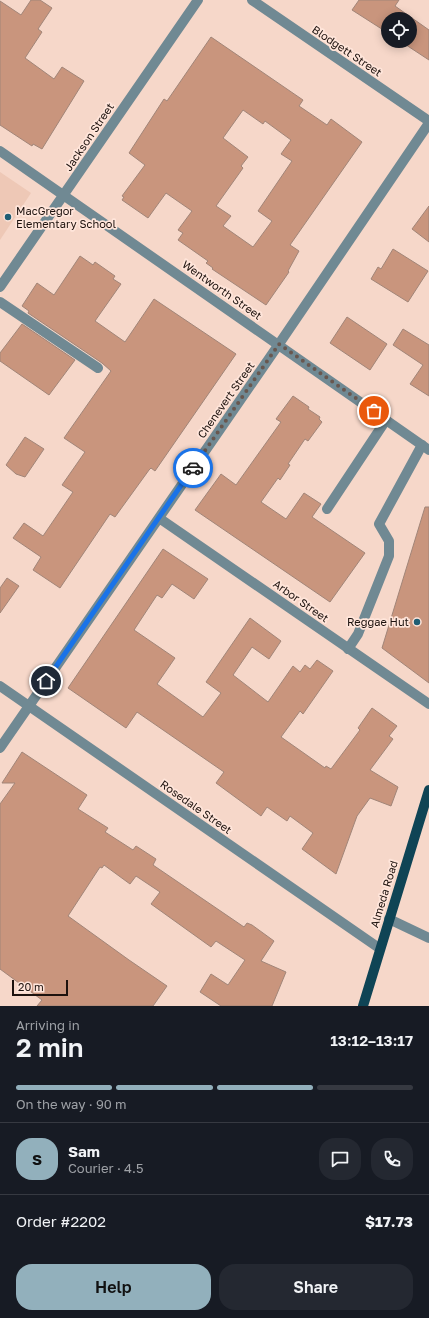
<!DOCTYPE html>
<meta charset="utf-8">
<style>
body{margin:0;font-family:"Golos Text",sans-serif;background:#242831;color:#f1f3f6;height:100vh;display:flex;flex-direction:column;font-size:15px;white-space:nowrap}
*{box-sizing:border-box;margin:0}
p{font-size:13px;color:#9ea1a6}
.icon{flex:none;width:22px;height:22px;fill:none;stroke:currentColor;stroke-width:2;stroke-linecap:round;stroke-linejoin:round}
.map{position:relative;height:1006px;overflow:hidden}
.drawer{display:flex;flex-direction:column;background:#171b24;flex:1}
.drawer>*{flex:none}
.fabs{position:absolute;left:381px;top:12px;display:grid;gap:8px}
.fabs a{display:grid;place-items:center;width:36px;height:36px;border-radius:50%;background:#171b24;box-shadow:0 2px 10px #0003;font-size:20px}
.scale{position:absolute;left:12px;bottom:10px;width:56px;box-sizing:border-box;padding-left:4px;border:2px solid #1d120e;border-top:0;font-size:11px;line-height:14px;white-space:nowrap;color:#1d120e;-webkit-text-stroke:3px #ffe5da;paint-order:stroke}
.pin{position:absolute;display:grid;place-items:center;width:34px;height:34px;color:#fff;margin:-17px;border:2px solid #fff;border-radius:50%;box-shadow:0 1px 4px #0007}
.courier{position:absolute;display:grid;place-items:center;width:40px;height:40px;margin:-20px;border:3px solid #1a73e8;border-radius:50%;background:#fff;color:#222;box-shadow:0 1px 5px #0007}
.summary em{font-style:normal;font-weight:600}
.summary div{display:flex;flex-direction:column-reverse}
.summary{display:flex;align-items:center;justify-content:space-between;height:68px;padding:0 16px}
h1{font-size:26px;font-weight:600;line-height:30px}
.bar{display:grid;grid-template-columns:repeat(4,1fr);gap:6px 4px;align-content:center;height:48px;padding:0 16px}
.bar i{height:5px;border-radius:3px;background:#363941}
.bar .active{background:#92b0bc}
.bar p{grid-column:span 4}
.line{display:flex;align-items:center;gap:10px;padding:0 16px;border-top:1px solid #363941}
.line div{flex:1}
.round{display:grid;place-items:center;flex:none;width:42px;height:42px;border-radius:16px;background:#242831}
.cta{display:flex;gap:8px;margin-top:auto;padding:8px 16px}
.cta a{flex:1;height:46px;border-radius:16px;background:#92b0bc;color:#111;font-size:16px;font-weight:600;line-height:46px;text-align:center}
.cta a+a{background:#242831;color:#f1f3f6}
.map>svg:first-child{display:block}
</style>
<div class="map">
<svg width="429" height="1006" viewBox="0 0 429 1006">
<rect width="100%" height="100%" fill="#f6d7c9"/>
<path fill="#eec8b6" d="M0,172L31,193L0,240Z"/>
<path fill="#c9957d" stroke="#a18578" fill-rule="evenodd" d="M31,0H40L52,8L38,29L42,32L25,58L54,79L62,67L84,81L42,149L33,144L32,146L0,125V1L21,15Z
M359,0H399L395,6L429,30V60L400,41H410V19H388V33L352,10Z
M211,37L303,100L299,106L327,125L331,119L362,142L290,245L299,251L288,271L289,272L266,305L212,269L213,268L206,263L208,261L178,240L183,233L178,230L192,211L166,193L148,218L122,200L124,197L122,196L145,165L129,153L164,99L167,101ZM243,110L263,124L265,121L291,140L281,154L292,161L258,211L272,221L253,247L223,226L231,216L216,206L243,168L241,166L248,157L223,138Z
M429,206V242L412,229Z
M393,249L428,271L408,302L371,279L378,267L381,269Z
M80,256L93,265L95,262L115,276L113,279L121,284L95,321L125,342L154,299L236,354L155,471L151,468L149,470L115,517L110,514L60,588L33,570L41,557L13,538L24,523L43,536L73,492L62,485L85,452L64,438L111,371L102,363L28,313L29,311L22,306L37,283L54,295Z
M347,317L387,344L370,370L330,343Z
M22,324L75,360L49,395L0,361V353Z
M403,329L429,345V396L410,384L423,365L393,345Z
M293,396L309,407L308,409L320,417L319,419L322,422L308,441L305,439L288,464L290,465L280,480L278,478L261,502L286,519L304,493L321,504L312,517L365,553L330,602L195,510L221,474L236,485L281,422L276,419Z
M25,437L44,449L25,477L16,474L6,465Z
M425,507H429V683L382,648Z
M163,549L208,579L194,599L172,584L162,598L157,595L134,630L175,658L157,684L203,717L221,693L206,682L250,618L281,641L269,659L252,647L233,675L268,702L293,666L300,672L305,665L310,669L317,660L333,671L303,714L300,711L281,737L325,768L326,766L331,769L360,730L358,728L372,708L397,726L389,736L393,739L370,770L398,787L391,806L370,798L357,816L336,874L302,849L313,833L290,816L287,821L267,807L261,816L216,783L224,772L137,712L126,728L68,688Z
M7,578L19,586L0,613V588Z
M22,752L87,795L78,809L108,828L105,832L133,850L136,846L156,859L153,865L244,927L247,923L252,925L274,941L261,961L286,972L272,1006H221L200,992L211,974L228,985L245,960L216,941L211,947L151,904L160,892L136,876L130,884L104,865L102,868L100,867L68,916L129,960L167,986L153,1006H37L42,1000L0,969V804L15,783H2Z"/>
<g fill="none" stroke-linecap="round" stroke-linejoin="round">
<path stroke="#708993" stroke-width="10" d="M0,302L98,368
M327,509L386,420
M348,649L358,634L389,556V541L379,524L422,445
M389,919L429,938"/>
<path stroke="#708993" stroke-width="10" d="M0,151L429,450
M0,287L198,0
M159,518L429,704
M0,748L279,344L429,123"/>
<path stroke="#708993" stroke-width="10" d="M252,0L429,121
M0,686L379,948"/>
<path stroke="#0f4455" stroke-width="10" d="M363,1006L429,790"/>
</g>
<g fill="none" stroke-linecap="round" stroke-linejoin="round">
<path stroke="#69574f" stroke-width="4" stroke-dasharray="0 7.2" d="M193,468L279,344L374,411"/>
<path stroke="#1a73e8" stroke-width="5" d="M46,681L193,468"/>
</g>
<g fill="#1f5e74" stroke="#ffe5da" stroke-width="1.5">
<circle cx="8" cy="217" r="4"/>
<circle cx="417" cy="622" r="4"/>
</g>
<g text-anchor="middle" stroke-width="3.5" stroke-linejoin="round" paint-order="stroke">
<g font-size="11" fill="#1d120e" stroke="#ffe5da">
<text transform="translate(347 51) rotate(34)" y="4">Blodgett Street</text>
<text transform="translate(89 137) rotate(-56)" y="4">Jackson Street</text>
<text transform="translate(222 290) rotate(35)" y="4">Wentworth Street</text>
<text transform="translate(226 400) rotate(-55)" y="4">Chenevert Street</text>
<text transform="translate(301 601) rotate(35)" y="4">Arbor Street</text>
<text transform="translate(196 807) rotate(35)" y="4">Rosedale Street</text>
<text transform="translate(384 894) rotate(-73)" y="4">Almeda Road</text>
</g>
<g font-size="11" fill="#1d120e" stroke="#ffe5da" text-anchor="start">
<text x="16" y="215">MacGregor<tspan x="16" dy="13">Elementary School</tspan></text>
<text x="409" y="626" text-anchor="end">Reggae Hut</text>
</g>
</g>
</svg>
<div class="fabs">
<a><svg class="icon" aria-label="locate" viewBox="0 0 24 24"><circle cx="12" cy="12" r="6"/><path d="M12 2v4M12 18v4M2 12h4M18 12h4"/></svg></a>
</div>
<div class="scale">20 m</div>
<div class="pin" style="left:374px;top:411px;background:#ea580c"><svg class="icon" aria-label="bag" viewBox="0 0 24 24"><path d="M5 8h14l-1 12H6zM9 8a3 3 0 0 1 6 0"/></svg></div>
<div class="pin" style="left:46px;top:681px;background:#1f2937"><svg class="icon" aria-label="home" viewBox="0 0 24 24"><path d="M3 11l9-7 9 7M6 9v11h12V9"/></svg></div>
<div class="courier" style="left:193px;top:468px"><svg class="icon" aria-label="car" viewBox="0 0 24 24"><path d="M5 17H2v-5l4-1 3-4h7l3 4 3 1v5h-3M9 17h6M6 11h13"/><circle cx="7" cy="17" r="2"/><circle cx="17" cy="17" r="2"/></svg></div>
</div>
<section class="drawer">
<div class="summary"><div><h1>2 min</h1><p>Arriving in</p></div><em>13:12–13:17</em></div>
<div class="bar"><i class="active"></i><i class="active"></i><i class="active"></i><i></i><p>On the way · 90 m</p></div>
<div class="line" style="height:72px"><b class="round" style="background:#92b0bc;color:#111">S</b><div><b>Sam</b><p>Courier · 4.5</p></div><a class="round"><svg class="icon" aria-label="chat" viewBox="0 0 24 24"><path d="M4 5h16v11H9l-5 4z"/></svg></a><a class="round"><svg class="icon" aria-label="phone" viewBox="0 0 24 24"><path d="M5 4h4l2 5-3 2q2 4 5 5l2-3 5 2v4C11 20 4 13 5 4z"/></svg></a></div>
<div class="line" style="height:52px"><div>Order #2202</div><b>$17.73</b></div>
<div class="cta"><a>Help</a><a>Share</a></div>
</section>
